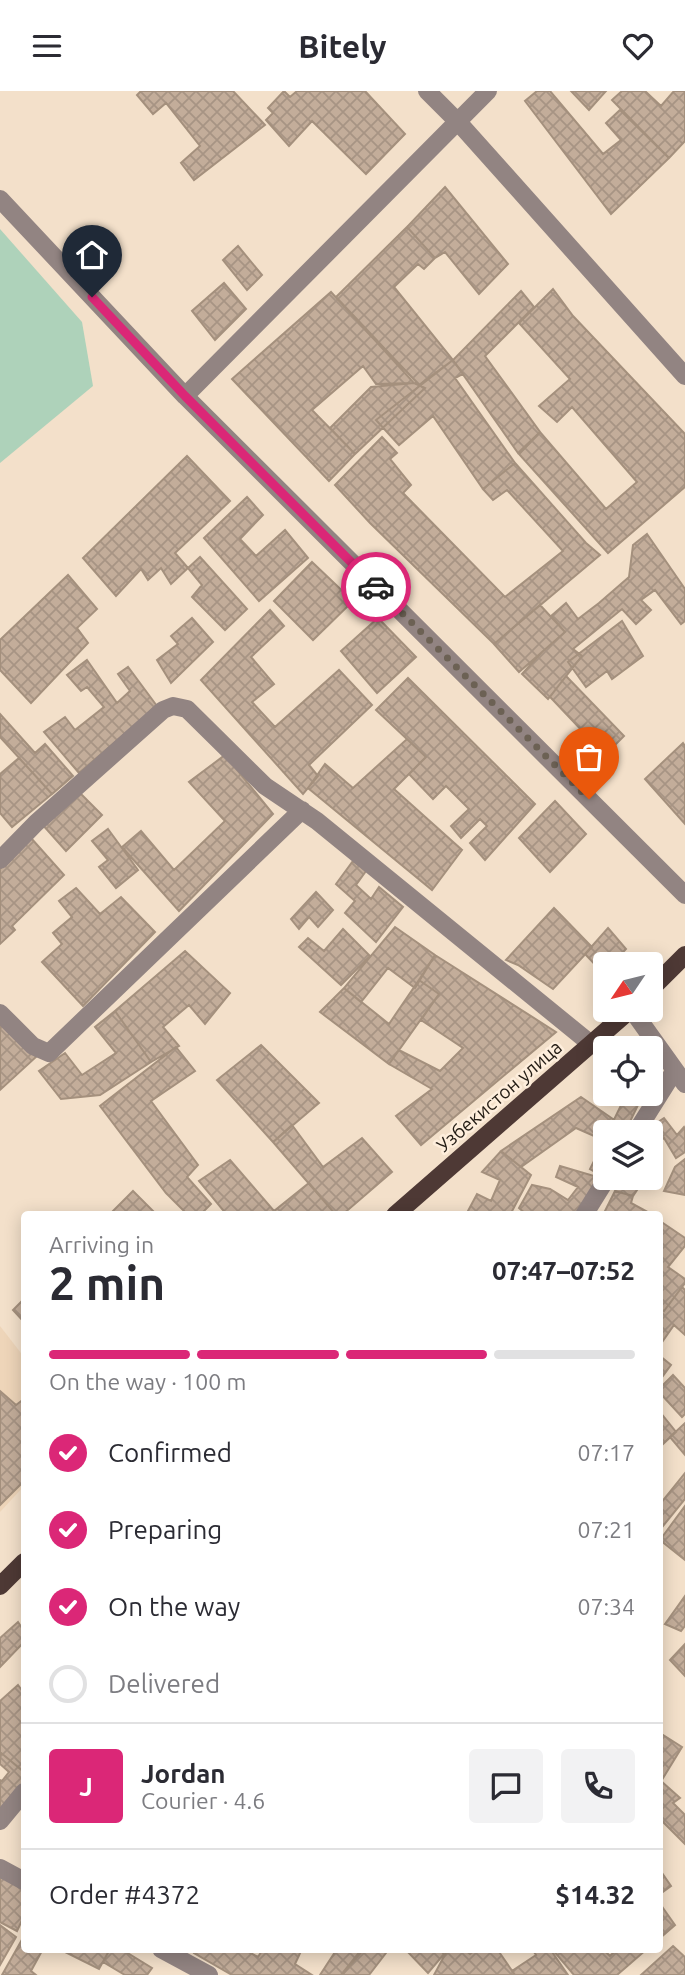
<!DOCTYPE html>
<meta charset="utf-8">
<style>
body{margin:0;font-family:Ubuntu,sans-serif;background:#f2f2f3;color:#2b2b33;height:100vh;display:flex;flex-direction:column;font-size:26px;white-space:nowrap}
*{box-sizing:border-box;margin:0}
p{font-size:23px;color:#7c7c81}
.icon{flex:none;width:38px;height:38px;fill:none;stroke:currentColor;stroke-width:2;stroke-linecap:round;stroke-linejoin:round}
.map{position:relative;flex:1;overflow:hidden}
.sheet{position:absolute;left:21px;top:1120px;width:642px;height:742px;display:flex;flex-direction:column;background:#fff;border-radius:7px;box-shadow:0 4px 18px #0003}
.sheet>*{flex:none}
.needle{width:46px;rotate:235deg}
.controls{position:absolute;left:593px;top:861px;display:grid;gap:14px}
.controls a{display:grid;place-items:center;width:70px;height:70px;border-radius:7px;background:#fff;box-shadow:0 4px 18px #0003;font-size:35px}
.pin{position:absolute;display:grid;place-items:center;width:60px;height:60px;color:#fff;margin:-72px -30px;border-radius:50% 50% 50% 0;rotate:-45deg;box-shadow:0 0 7px #0007}
.pin .icon{rotate:45deg}
.courier{position:absolute;display:grid;place-items:center;width:70px;height:70px;margin:-35px;border:5px solid #db2777;border-radius:50%;background:#fff;color:#222;box-shadow:0 2px 9px #0007}
.headline em{font-style:normal;font-weight:700}
.headline div{display:flex;flex-direction:column-reverse}
.headline{display:flex;align-items:center;justify-content:space-between;height:119px;padding:0 28px}
h1{font-size:46px;font-weight:700;line-height:52px}
.bar{display:grid;grid-template-columns:repeat(4,1fr);gap:10px 7px;align-content:center;height:84px;padding:0 28px}
.bar i{height:9px;border-radius:5px;background:#e1e1e2}
.bar .active{background:#db2777}
.bar p{grid-column:span 4}
.line{display:flex;align-items:center;gap:18px;padding:0 28px;border-top:2px solid #e1e1e2}
.line div{flex:1}
.round{display:grid;place-items:center;flex:none;width:74px;height:74px;border-radius:7px;background:#f2f2f3}
ol{padding:0 28px;list-style:none}
li{display:flex;align-items:center;gap:21px;height:77px}
li p{margin-inline-start:auto}
li .icon{padding:7px;border-radius:50%;background:#db2777;color:#fff;stroke-width:4}
li:last-child{color:#7c7c81}
li i{width:38px;height:38px;border:4px solid #e1e1e2;border-radius:50%}
header{display:flex;justify-content:space-between;align-items:center;height:91px;padding:0 28px;background:#fff;font-size:32px;font-weight:700}
.map>svg:first-child{display:block}
</style>
<header><svg class="icon" aria-label="menu" viewBox="0 0 24 24"><path d="M4 6h16M4 12h16M4 18h16"/></svg>Bitely<svg class="icon" aria-label="heart" viewBox="0 0 24 24"><path d="M12 20l-8-8c-3-5 5-10 8-4 3-6 11-1 8 4z"/></svg></header>
<div class="map">
<svg width="685" height="1884" viewBox="0 0 685 1884">
<defs>
<pattern id="building-cross-hatch" width="8" height="8" patternUnits="userSpaceOnUse" patternTransform="scale(1.75)"><rect width="8" height="8" fill="#c3ad9a"/><path d="M0 0l8 8M0 8l8-8" fill="none" stroke="#a79484"/></pattern>
</defs>
<rect width="100%" height="100%" fill="#f3e0ca"/>
<path fill="#eed5b9" d="M0,1235L24,1266V1395L0,1421Z"/>
<path fill="#aed2ba" d="M0,138L82,231L93,295L0,372Z"/>
<path fill="url(#building-cross-hatch)" stroke="#a4907d" stroke-width="2" d="M141,0H233L265,34L194,89L181,72L200,55L166,12L153,23L137,4Z
M284,0L290,6L297,0H365L405,43L366,83L312,30L289,55L266,29L273,22L268,17Z
M537,0H550L603,63L621,49L606,32L620,19L669,67L611,123L525,10Z
M571,0H606L589,19Z
M622,0H645L661,15L674,0H685V50L669,67L612,9Z
M445,96L508,173L479,203L445,161L435,167L407,136Z
M407,136L435,167L424,178L418,173L394,196L453,269L419,294L336,206Z
M238,155L262,184L247,199L223,169Z
M224,192L246,218L215,249L192,220Z
M553,198L573,225L685,343V396L608,462L519,363L540,341L606,418L637,391L572,316L557,331L539,315L570,288L519,232Z
M521,200L534,216L485,265L540,341L518,362L453,269Z
M331,201L414,292L376,293L363,275L312,319L355,363L329,390L232,288Z
M453,269L463,283L455,287L515,372L483,398L433,325L399,354L376,329Z
M414,292L425,297L355,363L330,337L371,296Z
M382,346L397,362L390,368L411,394L403,402L505,506L563,460L507,399L493,409L483,398L515,372L586,452L600,464L494,553L370,432L335,394Z
M187,365L230,410L175,462L188,477L171,493L161,477L148,489L141,478L116,505L83,467Z
M247,406L263,424L240,448L256,465L285,439L308,467L259,510L204,447Z
M647,443L685,498V530L681,533L655,499L641,509L651,519L636,533L622,518L573,558L582,565L548,608L522,583L542,561L565,541L551,525L566,512L578,528L599,512L629,486L633,454Z
M200,466L247,518L225,539L192,506L202,494L188,477Z
M312,471L353,510L313,549L274,510Z
M68,484L97,518L77,537L88,552L31,612L0,579V549Z
M540,514L565,541L519,581L494,553Z
M270,519L284,535L251,566L274,593L252,611L275,636L339,579L372,614L309,674L318,685L303,703L201,589Z
M192,527L213,551L171,592L157,569L178,553L171,545Z
M378,527L416,566L377,602L341,560Z
M622,530L643,565L612,588L607,580L586,596L568,571Z
M87,569L117,612L130,600L118,583L128,576L157,615L79,682L44,641L65,626L75,639L104,616L87,596L81,600L67,584Z
M566,585L624,645L605,664L550,606Z
M408,587L535,713L485,769L470,752L487,735L480,728L461,747L451,735L469,718L446,695L433,708L409,683L426,666L376,619Z
M0,623L35,662L45,653L73,685L52,703L0,646Z
M407,648L426,666L394,698L462,759L432,799L308,697L325,673L353,697Z
M683,652L685,655V733L645,688Z
M225,664L273,723L179,820L122,756L141,740L174,779L225,730L189,691Z
M19,667L52,703L12,736L0,722V683Z
M75,697L102,724L66,760L41,732Z
M555,710L586,743L550,781L519,747Z
M108,738L138,779L116,797L99,776L108,769L92,750Z
M31,747L64,784L12,835L15,839L0,853V778Z
M353,770L366,780L356,794L371,808L379,796L403,816L376,851L345,822L355,810L336,793Z
M76,797L100,823L121,806L155,841L83,915L42,871L62,853L53,842L72,826L59,810Z
M316,801L333,819L318,836L309,826L299,838L291,828Z
M554,817L592,856L553,898L518,874L506,869Z
M395,836L435,864L415,897L388,877L361,911L344,897Z
M608,837L626,858L612,873H606L603,882L585,863Z
M343,838L370,865L341,894L299,856L308,847L324,860Z
M185,860L230,902L205,933L189,914L163,936L179,955L151,971L115,920Z
M435,864L556,941L421,1054L396,1025L432,998L389,973L399,959L440,980L463,957L421,929L439,903L419,889Z
M419,889L439,903L389,973L320,921L344,897L389,933Z
M115,920L151,971L100,1004L61,1008L39,980L65,962L82,984L116,962L95,936Z
M4,926L36,966L0,999V930Z
M261,954L319,1012L273,1051L217,989Z
M176,956L195,980L151,1010L198,1074L187,1086L211,1113L200,1124H188L166,1102L100,1015Z
M581,1006L613,1028L603,1049L576,1037L521,1076L501,1060Z
M624,1008L638,1014L625,1041H608Z
M664,1027L677,1044L684,1036L685,1038V1061L676,1067L664,1047L659,1051L649,1037Z
M292,1034L323,1076L362,1047L392,1081L342,1124H336L273,1051Z
M606,1046V1082L604,1086L590,1078Z
M651,1052L661,1063L651,1078Z
M501,1060L531,1084L510,1124H474L468,1120L477,1103L491,1110L500,1089L482,1081Z
M685,1068V1104L664,1100L675,1076Z
M230,1069L274,1120L309,1092L336,1124H227L199,1090Z
M560,1075L601,1087L578,1124H527L519,1117L532,1094L550,1098L568,1109L578,1096L556,1086Z
M623,1087H645L633,1105L615,1100Z
M133,1100L157,1124H109Z
M615,1100L633,1105L631,1112L653,1124H603Z
M660,1130L685,1147V1155L668,1176L685,1188V1192L664,1220L660,1218Z
M682,1196L685,1199V1244L674,1234L660,1254V1218L664,1220Z
M24,1208V1231L13,1219Z
M660,1265L671,1274L660,1289Z
M673,1284L685,1297V1323L682,1326L660,1302V1297Z
M0,1300L16,1314L24,1308V1390L0,1414Z
M660,1321L676,1341L661,1355L660,1352Z
M685,1332V1364L670,1346Z
M685,1382V1408L663,1435L660,1432V1413Z
M685,1415V1469L660,1449Z
M685,1505V1535L681,1540L665,1533Z
M18,1531L24,1540V1551L0,1576V1547Z
M685,1553V1585L670,1569Z
M18,1594L24,1602V1643L22,1645L24,1648V1681L0,1661V1610Z
M660,1642L682,1656L660,1692Z
M0,1661L24,1681V1695L0,1721V1689L2,1690L9,1681L0,1673Z
M661,1690L680,1707L673,1712L685,1724V1753L660,1728Z
M660,1779L671,1795L660,1803Z
M0,1785L24,1796V1825L17,1840L0,1831Z
M663,1817L675,1834L660,1847V1821Z
M0,1834L16,1846L0,1874Z
M24,1845V1858H43L31,1880L36,1884H2Z
M673,1855L685,1866V1884H641Z
M66,1858H110L99,1878L65,1861Z
M110,1858H121L152,1877L147,1884H125L103,1871Z
M196,1858H243L258,1866L263,1858H302L295,1873L312,1884H232L194,1862Z
M337,1858H362L341,1884H320Z
M364,1858H389L369,1884H342Z
M405,1858H439L444,1863L428,1882Z
M448,1858H464L470,1863L476,1858H497L515,1884H434Z
M532,1858H550L568,1884H515L512,1880L536,1864Z
M552,1858H603L610,1865L617,1858H647L617,1884H574Z"/>
<g fill="none" stroke-linecap="round" stroke-linejoin="round">
<path stroke="#928482" stroke-width="18" d="M427,0L459,32L685,285
M0,108L185,305L685,804
M185,305L488,0
M0,769L36,732L163,619L173,615L187,618L265,695L317,730L591,953
M632,919L685,993
M0,922L33,955L49,962L302,719
M636,1041L675,979
M584,1124L607,1087
M0,1730L24,1701
M0,1777L24,1790
M161,1858L209,1884"/>
<path stroke="#4e3935" stroke-width="18" d="M651,898L685,864
M395,1124L630,919
M0,1495L24,1471"/>
</g>
<g fill="none" stroke-linecap="round" stroke-linejoin="round">
<path stroke="#6c6154" stroke-width="7" stroke-dasharray="0 12.6" d="M376,496L589,708"/>
<path stroke="#db2777" stroke-width="9" d="M92,206L185,305L376,496"/>
</g>
<g text-anchor="middle" stroke-width="5" stroke-linejoin="round" paint-order="stroke">
<g font-size="19" fill="#231c14" stroke="#feeedc">
<text transform="translate(499 1005) rotate(-41)" y="7">Узбекистон улица</text>
</g>
</g>
</svg>
<div class="controls">
<a><svg class="needle" viewBox="-14 -14 28 28"><path d="M0-13l5 13h-10z" fill="#e53935"/><path d="M0 13l5-13h-10z" fill="#7c7c81"/></svg></a>
<a><svg class="icon" aria-label="locate" viewBox="0 0 24 24"><circle cx="12" cy="12" r="6"/><path d="M12 2v4M12 18v4M2 12h4M18 12h4"/></svg></a>
<a><svg class="icon" aria-label="layers" viewBox="0 0 24 24"><path d="M12 4l9 5-9 5-9-5zM3 14l9 5 9-5"/></svg></a>
</div>
<div class="pin" style="left:589px;top:708px;background:#ea580c"><svg class="icon" aria-label="bag" viewBox="0 0 24 24"><path d="M5 8h14l-1 12H6zM9 8a3 3 0 0 1 6 0"/></svg></div>
<div class="pin" style="left:92px;top:206px;background:#1f2937"><svg class="icon" aria-label="home" viewBox="0 0 24 24"><path d="M3 11l9-7 9 7M6 9v11h12V9"/></svg></div>
<div class="courier" style="left:376px;top:496px"><svg class="icon" aria-label="car" viewBox="0 0 24 24"><path d="M5 17H2v-5l4-1 3-4h7l3 4 3 1v5h-3M9 17h6M6 11h13"/><circle cx="7" cy="17" r="2"/><circle cx="17" cy="17" r="2"/></svg></div>
<section class="sheet">
<div class="headline"><div><h1>2 min</h1><p>Arriving in</p></div><em>07:47–07:52</em></div>
<div class="bar"><i class="active"></i><i class="active"></i><i class="active"></i><i></i><p>On the way · 100 m</p></div>
<ol>
<li><svg class="icon" aria-label="check" viewBox="0 0 24 24"><path d="M5 12l5 5 9-10"/></svg>Confirmed<p>07:17</p></li>
<li><svg class="icon" aria-label="check" viewBox="0 0 24 24"><path d="M5 12l5 5 9-10"/></svg>Preparing<p>07:21</p></li>
<li><svg class="icon" aria-label="check" viewBox="0 0 24 24"><path d="M5 12l5 5 9-10"/></svg>On the way<p>07:34</p></li>
<li><i></i>Delivered</li>
</ol>
<div class="line" style="height:126px"><b class="round" style="background:#db2777;color:#fff">J</b><div><b>Jordan</b><p>Courier · 4.6</p></div><a class="round"><svg class="icon" aria-label="chat" viewBox="0 0 24 24"><path d="M4 5h16v11H9l-5 4z"/></svg></a><a class="round"><svg class="icon" aria-label="phone" viewBox="0 0 24 24"><path d="M5 4h4l2 5-3 2q2 4 5 5l2-3 5 2v4C11 20 4 13 5 4z"/></svg></a></div>
<div class="line" style="height:91px"><div>Order #4372</div><b>$14.32</b></div>
</section>
</div>
